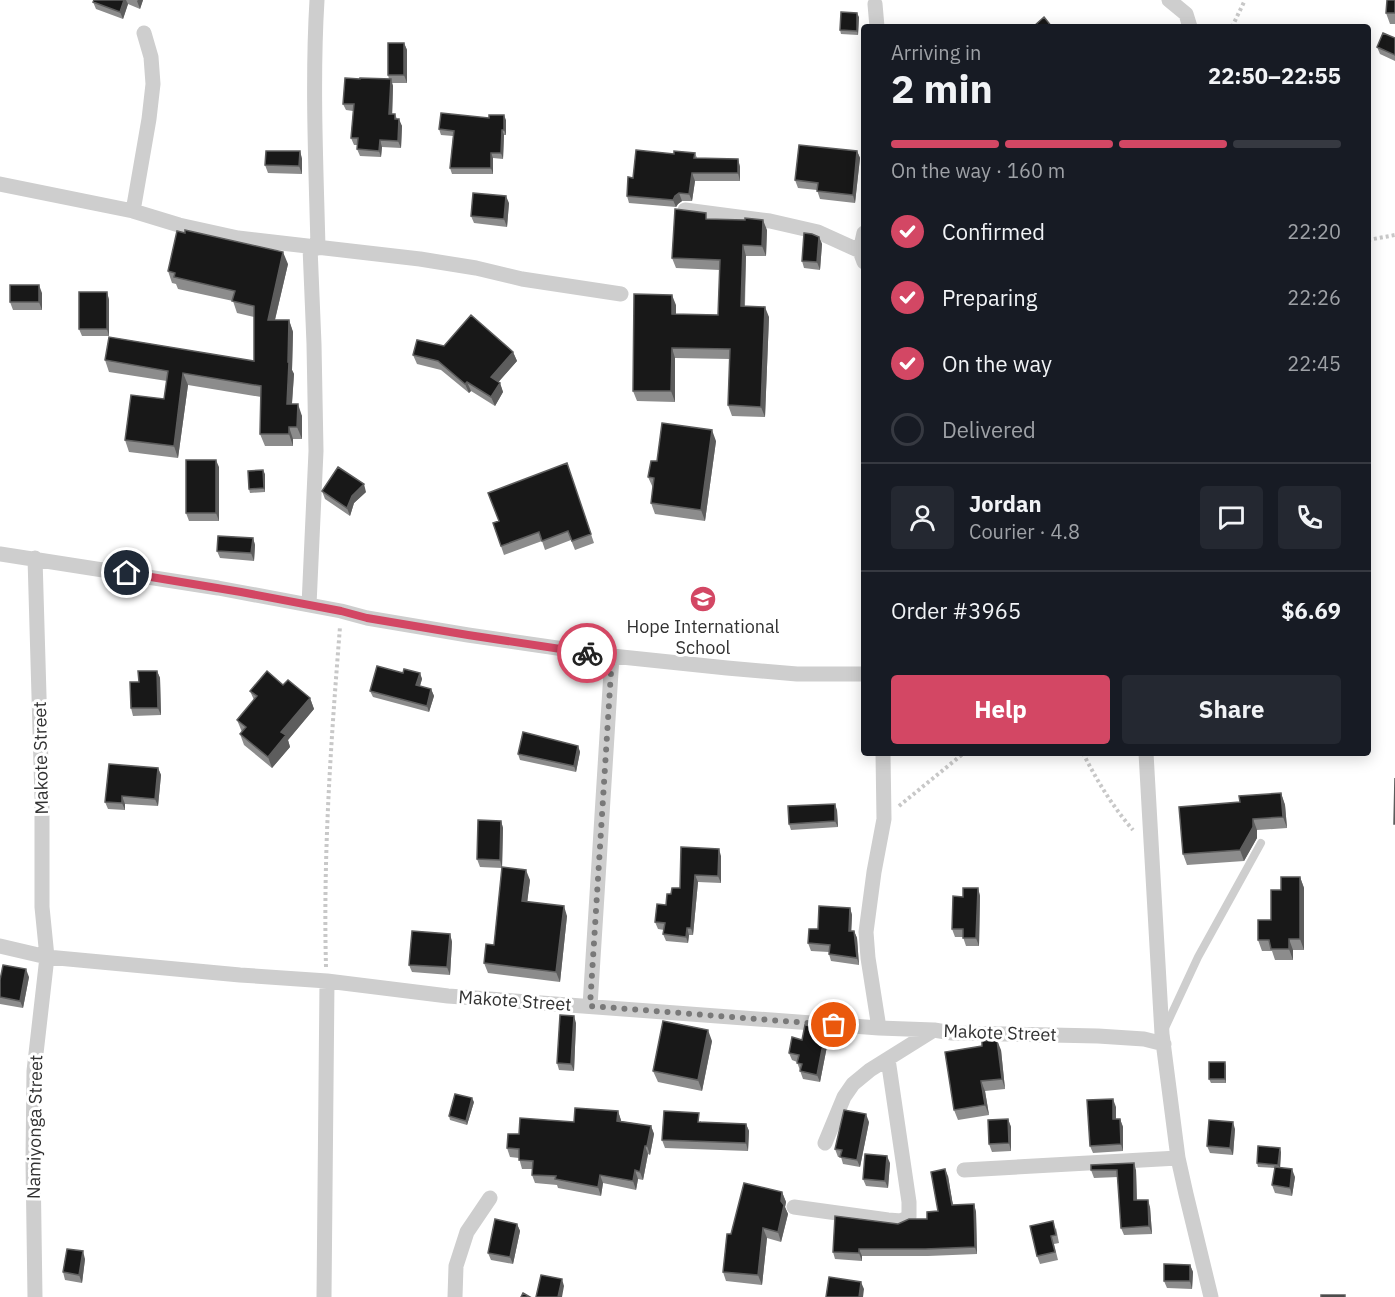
<!DOCTYPE html>
<meta charset="utf-8">
<style>
body{margin:0;font-family:"IBM Plex Sans",sans-serif;background:#242831;color:#f1f3f6;height:100vh;display:flex;flex-direction:column;font-size:22px;white-space:nowrap}
*{box-sizing:border-box;margin:0}
p{font-size:20px;color:#9ea1a6}
.icon{flex:none;width:33px;height:33px;fill:none;stroke:currentColor;stroke-width:2;stroke-linecap:round;stroke-linejoin:round}
.map{position:relative;flex:1;overflow:hidden}
.sheet{position:absolute;left:861px;top:24px;width:510px;height:732px;display:flex;flex-direction:column;background:#171b24;border-radius:6px;box-shadow:0 3px 15px #0003}
.sheet>*{flex:none}
.pin{position:absolute;display:grid;place-items:center;width:51px;height:51px;color:#fff;margin:-26px;border:3px solid #fff;border-radius:50%;box-shadow:0 2px 6px #0007}
.courier{position:absolute;display:grid;place-items:center;width:60px;height:60px;margin:-30px;border:4px solid #d34764;border-radius:50%;background:#fff;color:#222;box-shadow:0 2px 8px #0007}
.headline em{font-style:normal;font-weight:700}
.headline div{display:flex;flex-direction:column-reverse}
.headline{display:flex;align-items:center;justify-content:space-between;height:102px;padding:0 30px}
h1{font-size:39px;font-weight:700;line-height:45px}
.bar{display:grid;grid-template-columns:repeat(4,1fr);gap:9px 6px;align-content:center;height:72px;padding:0 30px}
.bar i{height:8px;border-radius:4px;background:#363941}
.bar .on{background:#d34764}
.bar p{grid-column:span 4}
.line{display:flex;align-items:center;gap:15px;padding:0 30px;border-top:2px solid #363941}
.line div{flex:1}
.round{display:grid;place-items:center;flex:none;width:63px;height:63px;border-radius:6px;background:#242831}
ol{padding:0 30px;list-style:none}
li{display:flex;align-items:center;gap:18px;height:66px}
li p{margin-inline-start:auto}
li .icon{padding:6px;border-radius:50%;background:#d34764;color:#fff;stroke-width:4}
li:last-child{color:#9ea1a6}
li i{width:33px;height:33px;border:3px solid #363941;border-radius:50%}
.action{display:flex;gap:12px;margin-top:auto;padding:12px 30px}
.action a{flex:1;height:69px;border-radius:6px;background:#d34764;color:#fff;font-size:24px;font-weight:700;line-height:69px;text-align:center}
.action a+a{background:#242831;color:#f1f3f6}
.map>svg:first-child{display:block}
</style>
<div class="map">
<svg width="1395" height="1297" viewBox="0 0 1395 1297">
<rect width="100%" height="100%" fill="#fff"/>
<g fill="none" stroke-linecap="round" stroke-linejoin="round">
<path stroke="#c8c8c8" stroke-width="4" stroke-dasharray="3 3" stroke-linecap="butt" d="M1232,27L1245,0
M1368,240L1395,235
M1083,753C1097,781 1113,807 1133,830
M899,806L964,753
M326,967C323,854 331,740 340,627"/>
<path stroke="#cecece" stroke-width="8" d="M1165,1028L1198,957L1261,843"/>
<path stroke="#cecece" stroke-width="15" d="M317,0C312,82 316,165 318,248
M1169,0L1186,14L1190,27
M875,4L877,27
M0,184L133,211L179,225L238,238L420,259L476,268L522,279L621,294
M685,210L770,221L818,232L860,251L864,262
M133,211L149,119L153,84L151,57L144,33
M860,251L864,233
M0,554L218,588L341,611L367,618L468,635L612,656L727,668L797,674H864
M35,558L42,799V907L47,957L240,975L327,981L448,996L879,1028L934,1030L952,1033L1098,1036L1144,1039L1164,1044
M309,605L316,451L314,344L310,247
M1146,753L1162,1034L1178,1158L1186,1194L1211,1297
M0,946L47,957L34,1071L33,1161L35,1297
M590,1006L612,656
M879,1028L868,958L866,932L874,872L884,819L883,753
M825,1143L844,1097L853,1084L870,1070L934,1030
M964,1170L1178,1158
M794,1207L888,1220L901,1221L909,1217V1202L888,1059
M324,1297L327,981
M455,1297L456,1266L467,1232L490,1198"/>
</g>
<path fill="#8c8c8c" d="M94,0H143L140,9L128,4L123,19L96,9L93,2Z
M1395,0V24H1390L1386,13Z
M859,17L858,35L841,34L840,30Z
M1395,38V61L1380,54L1377,47Z
M404,43L407,50V83H392L393,86L392,114H395L397,119L402,126L401,148L382,147L381,157L360,156L357,149V145H354L351,138L353,111L346,110L343,104L389,79L388,75Z
M506,120V135H504L503,159L493,158V174H452L450,168L453,136L441,135L439,129Z
M300,151L302,159V174L268,173L265,165Z
M857,151L860,158L855,203L820,199L817,190L798,188L795,180Z
M695,153L697,158L738,159L740,167V181H695L692,201H682L678,204L676,207L629,203L627,196L633,178L674,154Z
M509,203L507,227L474,223L471,216Z
M709,219L767,230L766,256H746L745,306L769,317L765,417L732,416L728,405L730,359L675,358V402L637,401L633,391L676,305V314L718,315L720,270L676,268L672,258Z
M819,237L822,244L820,270L804,268L802,261Z
M288,264L275,320H289L293,332L292,370L294,374L292,404L302,416V439H293V446H265L260,434L261,397L188,385L178,458L129,452L125,440L164,399L167,381L109,372L105,360L254,361V317L237,313L233,301L178,289L176,284L172,283L168,271Z
M107,292L109,300V336H82L79,329Z
M42,293V310H13L10,302Z
M444,346L513,352L517,361L498,382L500,383L503,392L495,406L471,391L469,393L441,370L417,364L413,355Z
M716,441L705,521L655,514L651,503L653,488L648,477L657,461Z
M567,463L594,543L575,550L571,540L545,550L542,541L504,555L493,523L499,521Z
M219,467V521H189L186,513Z
M265,474V492L250,493L249,489Z
M322,491L366,492L354,503L350,516L325,499Z
M253,538L255,545L254,561L220,558L217,551Z
M157,671L160,678L161,715L133,716L131,708L139,682Z
M403,673H420L422,679L420,686L431,689L434,696L429,712L373,697L370,691Z
M283,685L310,698L314,709L288,740L290,747L272,768L244,745L240,734L242,732L237,720L254,700L250,691Z
M578,746L580,752L576,772L520,760L518,754Z
M158,768L161,775L158,806L125,804V810L108,809L105,802Z
M1281,793L1285,805L1287,828L1257,830V838L1244,861L1187,865L1183,854L1240,802Z
M837,810L838,827L791,830L789,824Z
M501,821L503,828L502,868L480,867L477,859Z
M681,847L721,856V883L698,882L693,935H689L688,943L666,941L663,934L664,930L658,929L655,922L666,905L671,894L680,888Z
M1300,877L1304,888V950H1293V960H1275L1272,951H1262L1258,940L1271,920L1281,890Z
M530,880L527,902L567,916L560,982L488,973L484,963Z
M978,888L980,896L979,946H966L963,937H955L952,929L963,897Z
M850,908L852,915L851,931H854L857,938L859,965L831,961L829,954V952L811,951L808,943L818,929Z
M450,934L452,942L450,975L412,972L409,965Z
M29,977L23,1008L0,1004V980Z
M576,1023L574,1071L559,1070L557,1063Z
M826,1029L829,1036L820,1082L803,1079L797,1062L792,1060L789,1053L802,1040Z
M712,1041L702,1091L658,1082L653,1071Z
M982,1046L1001,1050L1005,1089L985,1091L989,1115L958,1120L954,1110Z
M1226,1066V1083H1211L1209,1079Z
M474,1102L467,1125L450,1120L449,1116Z
M1116,1107V1119H1120L1123,1127V1151L1093,1153L1090,1146Z
M618,1111L621,1121L651,1126L654,1134L650,1155L648,1154L643,1180L638,1179L636,1190L603,1183L601,1196L558,1188L557,1185L535,1183L532,1175V1169H522L519,1158L510,1157L507,1148L519,1134L574,1122Z
M1008,1119L1011,1127V1151L992,1152L989,1144Z
M701,1121V1122L746,1124L749,1131L748,1151L665,1148L662,1140Z
M869,1122L860,1167L843,1164L841,1157H838L835,1149Z
M1235,1129L1233,1155L1210,1153L1207,1146Z
M1281,1152L1280,1167L1295,1177L1292,1196L1275,1193L1272,1185L1275,1168L1258,1167L1257,1163Z
M890,1163L888,1188L866,1186L863,1179Z
M1091,1165L1136,1170L1137,1200L1150,1207L1152,1234L1124,1235L1121,1228L1118,1177L1094,1178L1091,1170Z
M948,1176L953,1205L974,1204L976,1212L977,1254L928,1256H862V1261L835,1259L833,1252L898,1224L927,1219L938,1211Z
M782,1192L786,1202L785,1207L788,1214L781,1242L767,1238L762,1285L726,1281L723,1272Z
M517,1224L520,1231L513,1264L491,1260L488,1253Z
M1056,1228L1059,1243L1054,1244L1058,1260L1040,1264L1037,1256Z
M85,1259L82,1283L65,1280L63,1272Z
M1190,1265L1193,1272L1192,1289L1167,1288L1164,1281Z"/>
<path fill="#5d5d5d" d="M124,0H126L128,4L123,19L120,12Z
M138,0H143L140,9L137,1Z
M857,13L859,17L858,35L857,31Z
M404,43L407,50V83L404,75Z
M391,79L393,86L392,120L389,114Z
M504,115L506,120V135L504,130Z
M399,119L402,126L401,148L398,141Z
M502,130L504,135L503,159L501,153Z
M380,140L382,147L381,157L379,151Z
M300,151L302,159V174L299,166Z
M857,151L860,158L855,203L853,195Z
M491,153L493,158V174L491,168Z
M738,159L740,167V181L738,173Z
M692,173L695,181L692,201L689,194Z
M679,193L682,201L678,204L676,207L673,200L675,196Z
M506,196L509,203L507,227L504,219Z
M763,220L767,230L766,256L762,246Z
M819,237L822,244L820,270L817,262Z
M743,245L746,256L744,316L741,306Z
M283,252L288,264L272,332L268,320Z
M39,285L42,293V310L39,302Z
M107,292L109,300V336L107,329Z
M672,295L676,305V324L672,314Z
M765,307L769,317L765,417L761,407Z
M289,320L293,332L292,370L294,374L291,416L287,404Z
M672,348L675,358V402L671,391Z
M513,352L517,361L495,386L491,377Z
M183,373L188,385L178,458L174,446Z
M467,382L471,391L469,393L465,384Z
M500,383L503,392L495,406L491,397Z
M298,404L302,416V439L297,427Z
M289,427L293,439V446L289,434Z
M712,430L716,441L705,521L701,510Z
M216,460L219,467V521L216,513Z
M263,470L265,474V492L264,488Z
M364,484L366,492L354,503L350,516L347,508L352,496Z
M253,538L255,545L254,561L251,553Z
M157,671L160,678L161,715L158,708Z
M420,673L422,679L418,692L416,685Z
M431,689L434,696L429,712L427,706Z
M310,698L314,709L288,740L290,747L272,768L268,757L281,732Z
M578,746L580,752L576,772L574,766Z
M158,768L161,775L158,806L155,799Z
M1281,793L1285,805L1287,828L1283,817Z
M122,796L125,804V810L122,803Z
M835,804L837,810L838,827L835,821Z
M1253,819L1257,830V838L1244,861L1240,850Z
M501,821L503,828L502,868L500,860Z
M719,849L721,856V883L718,876Z
M526,870L530,880L526,912L522,901Z
M695,875L698,882L693,935L691,928Z
M1300,877L1304,888V950L1300,939Z
M978,888L980,896L979,946L976,938Z
M564,906L567,916L560,982L556,972Z
M850,908L852,915L851,938L849,931Z
M687,928L689,935L688,943L686,937Z
M854,931L857,938L859,965L857,958Z
M450,934L452,942L450,975L447,967Z
M1289,939L1293,950V960L1289,949Z
M26,969L29,977L23,1008L20,1001Z
M574,1016L576,1023L574,1071L571,1064Z
M826,1029L829,1036L820,1082L817,1075Z
M708,1030L712,1041L702,1091L698,1080Z
M997,1040L1001,1050L1005,1089L1002,1079Z
M1225,1062L1226,1066V1083L1225,1079Z
M981,1081L985,1091L989,1115L985,1105Z
M472,1098L474,1102L467,1125L466,1121Z
M1113,1099L1116,1107V1127L1113,1119Z
M618,1111L621,1120L620,1129L617,1121Z
M866,1114L869,1122L860,1167L857,1160Z
M1008,1119L1011,1127V1151L1009,1143Z
M1120,1119L1123,1127V1151L1121,1144Z
M1233,1122L1235,1129L1233,1155L1230,1148Z
M746,1124L749,1131L748,1151L746,1143Z
M651,1126L654,1134L650,1155L647,1146Z
M645,1146L648,1154L643,1180L640,1172Z
M1280,1148L1281,1152L1280,1169L1278,1165Z
M887,1156L890,1163L888,1188L885,1181Z
M1134,1163L1136,1170L1137,1208L1134,1200Z
M945,1169L948,1176L954,1212L952,1205Z
M1292,1169L1295,1177L1292,1196L1290,1188Z
M635,1170L638,1179L636,1190L633,1181Z
M600,1175L603,1183L601,1196L598,1187Z
M782,1192L786,1202L785,1207L788,1214L781,1242L778,1232Z
M1148,1200L1150,1207L1152,1234L1149,1226Z
M974,1204L976,1212L977,1254L975,1247Z
M517,1224L520,1231L513,1264L510,1257Z
M763,1228L767,1238L762,1285L758,1275Z
M859,1249L862,1256V1261L859,1253Z
M83,1251L85,1259L82,1283L79,1275Z
M1190,1265L1193,1272L1192,1289L1190,1281Z
M562,1279L564,1286L562,1297H558Z
M861,1282L864,1289L863,1297H859Z"/>
<path fill="#181818" stroke="#5d5d5d" stroke-width="1.5" d="M94,0H124L120,12L93,2Z
M1387,0H1395V13H1386Z
M841,12L857,13V31L840,30Z
M1044,17L1052,27H1033Z
M1383,33L1395,38V55L1377,47Z
M388,43H404V75H388Z
M345,78L360,79V78L391,79L389,114H395V119H399L398,141L380,140L379,151L357,149L358,138H351L354,104H343Z
M441,113L489,118V115H504V130H502L501,153H491V168H450L454,131L439,129Z
M799,145L857,151L853,195L817,191L818,183L795,180Z
M636,150L674,154V151L695,153L694,158L738,159V173H692L689,194L679,193L675,196L673,200L627,196L628,177L633,178Z
M266,151H300L299,166L265,165Z
M473,193L506,196L504,219L471,216Z
M675,209L706,213V219L745,220V218L763,220L762,246L743,245L741,306L765,307L761,407L728,405L730,349L672,348L671,391H633L634,294L672,295V314L718,315L720,260L672,258Z
M185,230L283,252L268,320H289L288,362H289L287,404H298L297,427H289V434H260L261,386L183,373L174,446L125,440L131,395L164,399L168,371L105,360L109,337L254,361V306L232,301L235,291L174,277L175,273L168,271L177,231L185,233Z
M804,233L812,234L819,237L817,262L802,261Z
M10,285H39V302H10Z
M79,292H107V329H79Z
M471,315L513,352L491,377L500,383L491,397L467,382L465,384L438,361L413,355L417,340L444,346Z
M662,423L712,430L701,510L651,503L654,478L648,477L651,461H657Z
M186,460H216V513H186Z
M567,463L591,534L572,541L568,531L542,541L539,532L501,546L493,523L499,521L488,493Z
M338,467L364,484L352,496L347,508L322,491Z
M263,470L264,488L249,489L248,471Z
M218,536L253,538L251,553L217,551Z
M377,666L403,673L404,669L420,673L416,685L431,689L427,706L370,691Z
M138,671H157L158,708H131L130,682H139Z
M267,671L283,685L288,680L310,698L281,732L286,735L268,757L240,734L246,727L237,720L257,696L250,691Z
M523,732L578,746L574,766L518,754Z
M109,764L158,768L155,799L122,796V803L105,802Z
M1395,778V824H1394Z
M1281,793L1283,817L1253,819V827L1240,850L1183,854L1179,807L1240,802L1239,796Z
M835,804V821L789,824L788,806Z
M478,820L501,821L500,860L477,859Z
M681,847L719,849L718,876L695,875L691,928H687L686,937L663,934L665,923L655,922L657,904L666,905L667,894H671L672,888H680Z
M502,867L526,870L522,901L564,906L556,972L484,963L486,944L494,945Z
M1281,877H1300V939H1289V949H1271L1269,940H1258V920H1271V890H1281Z
M963,888H978L976,938H963V929H952L953,896L963,897Z
M819,906L850,908L849,931H854L857,958L829,954L830,945L808,943L809,929H818Z
M412,931L450,934L447,967L409,965Z
M3,965L26,969L20,1001L0,997V980Z
M560,1015L574,1016L571,1064L557,1063Z
M663,1021L708,1030L698,1080L653,1071Z
M805,1025L826,1029L817,1075L800,1071L802,1064L797,1063L799,1055L789,1053L792,1037L802,1040Z
M997,1040L1002,1079L981,1081L985,1105L954,1110L945,1052L982,1046V1041Z
M1209,1062H1225V1079H1209Z
M455,1094L472,1098L466,1121L449,1116Z
M1113,1099V1119H1120L1121,1144L1090,1146L1087,1100Z
M575,1108L618,1111L617,1121L651,1126L647,1146H645L640,1172L635,1170L633,1181L600,1175L598,1187L555,1179L556,1176L532,1175L533,1161L519,1160V1149L507,1148L508,1134H519L520,1118L574,1122Z
M844,1110L866,1114L857,1160L840,1157L842,1150L835,1149Z
M664,1111L699,1113L698,1122L746,1124V1143L662,1140Z
M1008,1119L1009,1143L989,1144L988,1120Z
M1209,1120L1233,1122L1230,1148L1207,1146Z
M1258,1146L1280,1148L1278,1165L1257,1163Z
M865,1154L887,1156L885,1181L863,1179Z
M1134,1163V1200H1148L1149,1226L1121,1228L1117,1170H1091V1165Z
M1275,1167L1292,1169L1290,1188L1272,1185Z
M945,1169L952,1205L974,1204L975,1247L925,1249H859V1253L833,1252L835,1216L898,1224L909,1219H927V1212L938,1211L931,1172Z
M744,1183L782,1192L781,1201L784,1205L778,1232L763,1228L758,1275L723,1272L727,1234H731Z
M495,1219L517,1224L510,1257L488,1253Z
M1053,1221L1056,1235L1051,1236L1055,1252L1037,1256L1030,1226Z
M67,1249L83,1251L79,1275L63,1272Z
M1164,1264L1190,1265V1281H1164Z
M541,1275L562,1279L558,1297H536Z
M829,1277L861,1282L859,1297H826Z
M523,1293L530,1297H521Z
M1321,1295H1345V1297H1321Z"/>
<g fill="none" stroke-linecap="round" stroke-linejoin="round">
<path stroke="#797979" stroke-width="6" stroke-dasharray="0 10.8" d="M587,653L612,656L590,1006L834,1025"/>
<path stroke="#d34764" stroke-width="8" d="M127,573L241,592L341,611L367,618L468,635L587,653"/>
</g>
<defs>
<symbol id="school-disc" viewBox="-11 -11 22 22"><circle r="9.5" fill="#d34764" stroke="#fff"/><path d="M0-5L7-2L0 1L-7-2ZM-4 1L0 2.5L4 1V4Q0 6-4 4Z" fill="#fff"/></symbol>
</defs>
<g fill-rule="evenodd">
<use href="#school-disc" x="688" y="584" width="30" height="30"/>
</g>
<g text-anchor="middle" stroke-width="6" stroke-linejoin="round" paint-order="stroke">
<g font-size="18" fill="#313131" stroke="#fff">
<text x="703" y="633">Hope International<tspan x="703" dy="21">School</tspan></text>
</g>
<g font-size="18" fill="#313131" stroke="#fff">
<text transform="translate(41 758) rotate(-91)" y="6">Makote Street</text>
<text transform="translate(515 1001) rotate(4)" y="6">Makote Street</text>
<text transform="translate(1000 1033) rotate(2)" y="6">Makote Street</text>
<text transform="translate(35 1127) rotate(-89)" y="6">Namiyonga Street</text>
</g>
</g>
</svg>
<div class="pin" style="left:834px;top:1025px;background:#ea580c"><svg class="icon" aria-label="bag" viewBox="0 0 24 24"><path d="M5 8h14l-1 12H6zM9 8a3 3 0 0 1 6 0"/></svg></div>
<div class="pin" style="left:127px;top:573px;background:#1f2937"><svg class="icon" aria-label="home" viewBox="0 0 24 24"><path d="M3 11l9-7 9 7M6 9v11h12V9"/></svg></div>
<div class="courier" style="left:587px;top:653px"><svg class="icon" aria-label="bike" viewBox="0 0 24 24"><circle cx="6" cy="16" r="4"/><circle cx="18" cy="16" r="4"/><path d="M6 16l4-8h5l3 8M10 8l3 8H6M13 5h3"/></svg></div>
<section class="sheet">
<div class="headline"><div><h1>2 min</h1><p>Arriving in</p></div><em>22:50–22:55</em></div>
<div class="bar"><i class="on"></i><i class="on"></i><i class="on"></i><i></i><p>On the way · 160 m</p></div>
<ol>
<li><svg class="icon" aria-label="check" viewBox="0 0 24 24"><path d="M5 12l5 5 9-10"/></svg>Confirmed<p>22:20</p></li>
<li><svg class="icon" aria-label="check" viewBox="0 0 24 24"><path d="M5 12l5 5 9-10"/></svg>Preparing<p>22:26</p></li>
<li><svg class="icon" aria-label="check" viewBox="0 0 24 24"><path d="M5 12l5 5 9-10"/></svg>On the way<p>22:45</p></li>
<li><i></i>Delivered</li>
</ol>
<div class="line" style="height:108px"><a class="round"><svg class="icon" aria-label="person" viewBox="0 0 24 24"><circle cx="12" cy="8" r="4"/><path d="M4 21q1-7 8-7t8 7"/></svg></a><div><b>Jordan</b><p>Courier · 4.8</p></div><a class="round"><svg class="icon" aria-label="chat" viewBox="0 0 24 24"><path d="M4 5h16v11H9l-5 4z"/></svg></a><a class="round"><svg class="icon" aria-label="phone" viewBox="0 0 24 24"><path d="M5 4h4l2 5-3 2q2 4 5 5l2-3 5 2v4C11 20 4 13 5 4z"/></svg></a></div>
<div class="line" style="height:78px"><div>Order #3965</div><b>$6.69</b></div>
<div class="action"><a>Help</a><a>Share</a></div>
</section>
</div>
